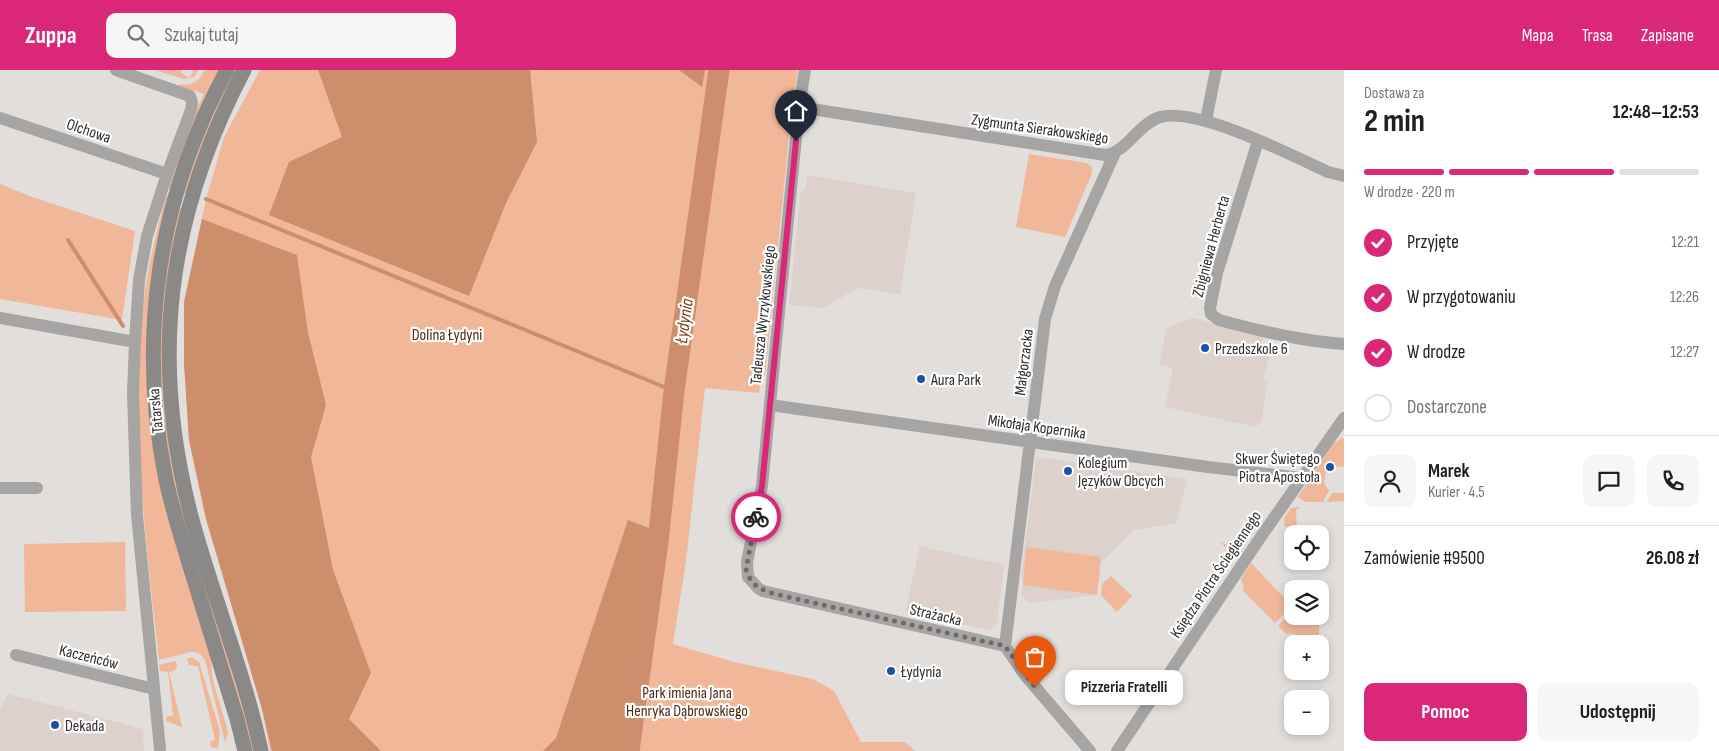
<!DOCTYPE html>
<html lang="pl">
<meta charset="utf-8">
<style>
body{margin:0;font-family:"Sofia Sans Condensed",sans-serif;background:#f6f6f6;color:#202124;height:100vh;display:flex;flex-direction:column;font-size:19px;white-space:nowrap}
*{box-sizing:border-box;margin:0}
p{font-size:16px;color:#757577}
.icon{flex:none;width:28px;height:28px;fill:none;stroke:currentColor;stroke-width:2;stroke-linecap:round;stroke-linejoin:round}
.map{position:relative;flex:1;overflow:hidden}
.details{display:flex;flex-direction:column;background:#fff;width:375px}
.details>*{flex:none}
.buttons{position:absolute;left:1284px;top:455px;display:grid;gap:10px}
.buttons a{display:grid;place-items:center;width:45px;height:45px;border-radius:10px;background:#fff;box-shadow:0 2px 8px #0003;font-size:25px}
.pin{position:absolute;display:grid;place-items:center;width:42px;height:42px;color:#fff;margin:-51px -21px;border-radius:50% 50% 50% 0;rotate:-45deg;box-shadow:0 0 5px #0007}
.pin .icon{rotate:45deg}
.courier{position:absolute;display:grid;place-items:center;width:50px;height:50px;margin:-25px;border:4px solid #db2777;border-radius:50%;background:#fff;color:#222;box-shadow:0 1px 6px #0007}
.bubble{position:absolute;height:35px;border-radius:10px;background:#fff;box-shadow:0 2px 8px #0003;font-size:16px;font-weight:700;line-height:35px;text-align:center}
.head em{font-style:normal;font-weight:700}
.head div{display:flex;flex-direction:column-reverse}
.head{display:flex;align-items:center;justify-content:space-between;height:85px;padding:0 20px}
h1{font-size:32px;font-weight:700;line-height:38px}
.bar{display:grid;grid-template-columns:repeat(4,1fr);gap:8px 5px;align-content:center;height:60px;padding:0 20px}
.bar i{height:6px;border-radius:4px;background:#e0e0e0}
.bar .current{background:#db2777}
.bar p{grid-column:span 4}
.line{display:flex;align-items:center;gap:12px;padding:0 20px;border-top:1px solid #e0e0e0}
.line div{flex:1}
.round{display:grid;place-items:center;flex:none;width:52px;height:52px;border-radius:10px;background:#f6f6f6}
ol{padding:0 20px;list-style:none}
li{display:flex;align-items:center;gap:15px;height:55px}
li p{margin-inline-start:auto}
li .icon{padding:5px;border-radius:50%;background:#db2777;color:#fff;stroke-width:4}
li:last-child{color:#757577}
li i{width:28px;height:28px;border:2px solid #e0e0e0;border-radius:50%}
.cta{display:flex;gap:10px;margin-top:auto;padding:10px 20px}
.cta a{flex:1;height:58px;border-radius:10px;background:#db2777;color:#fff;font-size:20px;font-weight:700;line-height:58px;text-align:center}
.cta a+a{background:#f6f6f6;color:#202124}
header{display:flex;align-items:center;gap:30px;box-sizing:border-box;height:70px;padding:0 25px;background:#db2777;color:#fff}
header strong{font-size:24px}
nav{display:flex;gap:28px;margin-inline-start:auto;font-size:18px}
.search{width:350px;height:45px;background:#f6f6f6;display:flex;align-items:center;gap:12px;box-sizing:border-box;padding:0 18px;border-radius:10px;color:#757577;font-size:19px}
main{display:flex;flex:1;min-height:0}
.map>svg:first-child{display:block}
</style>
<header>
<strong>Zuppa</strong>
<div class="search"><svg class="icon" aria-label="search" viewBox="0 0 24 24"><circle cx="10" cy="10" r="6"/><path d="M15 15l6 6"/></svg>Szukaj tutaj</div>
<nav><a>Mapa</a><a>Trasa</a><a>Zapisane</a></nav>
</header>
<main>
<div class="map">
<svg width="1344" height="681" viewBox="0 0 1344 681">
<rect width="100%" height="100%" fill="#e2dedc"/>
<path fill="#dcd1cb" d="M807,105L916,123L900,224L858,218L823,238L789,235L801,121L806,118Z
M1193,248L1263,267L1262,275L1271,277L1263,311L1269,312L1267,314L1262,350L1256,357L1165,337L1173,298L1159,295L1166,259L1170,256Z
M1036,387L1187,409L1176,453L1134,460L1101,492L1097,525L1031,533L1021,526L1023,509L1021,507Z
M920,476L1004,495L997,553L989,560L905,542Z
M8,624L125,654L143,660L144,681H0V640Z"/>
<path fill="#f0b799" d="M154,0H182L181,3L189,8L194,0H198L194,7L184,9Z
M205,0H219L197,47L171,119L168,118L197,38L204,24L179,16V14C192,17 199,11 205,0Z
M234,0H237C217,42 200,78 187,123H183L199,76Z
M260,0H798L792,36L765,306L761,308L759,323L705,318L686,491L673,574L734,592L813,609L834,621L861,672H905L915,681H270L262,639L204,443L189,370L184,293V232L206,129L224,67Z
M1029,84L1087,93L1092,97V103L1065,167L1016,157Z
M0,114L32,127L135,161L122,250L0,229Z
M166,125L169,126L147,286L210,583L213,611L227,658L228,663L225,672L205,590C201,584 197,582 190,582L159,590C145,470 131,350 144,229C148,194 157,160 166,125Z
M179,138L182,139C176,168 169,197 165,226C162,256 163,286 164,316L255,681H251L184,459L175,421L166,368L160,293L163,214Z
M1342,368L1344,369V397L1334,396L1326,402L1324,413L1329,421L1323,432H1305L1298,427L1334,373Z
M1332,423H1344V431L1327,432Z
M1301,437L1296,440L1297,461L1285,456L1284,448L1291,438Z
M125,472L126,541L25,542L24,474Z
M1220,472L1242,480L1239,485L1234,489L1229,488L1232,483Z
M1026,477L1101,487L1097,525L1023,515Z
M1251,493L1292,536L1275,553L1242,520L1244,518L1241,509Z
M1111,506L1132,526L1117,542L1101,525L1102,514Z
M1292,541V546H1319V574L1290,563L1287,565L1278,556Z
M192,587L199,592L220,661L218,678H213L210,676L211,671L215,670L198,596L189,595L187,589Z
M176,591L177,597L174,601L169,602L182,657L166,651V647L173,645L168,602L160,601L159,595Z"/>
<path fill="#cd8e6c" d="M318,0H530L537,72L506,133L469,226L269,145L289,92L342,67Z
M679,0H705L702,17Z
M202,149L297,185L308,263L326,335L311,387L333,500L371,603L349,649L381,681H272L262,639L207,452L189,370L184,293V232Z
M628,450L659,462L629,681H543L556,668Z"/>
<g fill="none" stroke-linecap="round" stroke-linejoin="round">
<path stroke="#ce8e6d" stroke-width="4" d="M206,129L674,321
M68,170L123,256"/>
<path stroke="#ce8e6d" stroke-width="21" d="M629,681L658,472L674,321L719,0"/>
<path stroke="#a7a5a4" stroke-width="12" d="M116,0L190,26L192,33L191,40L167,104L147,166L139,210L135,272L133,323L137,445L160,679
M805,0L799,37L762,416L747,492L748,507L758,518L763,521L1005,576L1024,604L1090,681
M799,37L1105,85C1126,83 1138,54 1160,47C1198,37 1291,85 1328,102L1344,106
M0,48L167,104
M1206,50L1216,0
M1258,71L1217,203L1210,238L1211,244L1219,250C1260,261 1301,271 1344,274
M0,248L135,272
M770,335L1208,397L1301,408
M0,418H37
M1005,576L1045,249L1055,216L1114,85
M16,585L154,619
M1117,681L1260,468L1344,348"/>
<path stroke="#8b8987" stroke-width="15" d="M227,0C158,127 137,268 166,410C174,447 186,483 197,519C210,562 224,606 237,649L245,681
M244,0C168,145 149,286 191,446C212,525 244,601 261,681"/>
</g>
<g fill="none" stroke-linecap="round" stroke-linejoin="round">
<path stroke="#6e6b6a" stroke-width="5" stroke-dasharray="0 9" d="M756,447L746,499C750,515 761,520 775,524L1005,576L1035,617"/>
<path stroke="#db2777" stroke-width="6" d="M756,447L762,416L796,71"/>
</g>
<g fill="#1b52a3" stroke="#fff" stroke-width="2">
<circle cx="1205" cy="278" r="5"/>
<circle cx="921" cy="309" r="5"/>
<circle cx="1330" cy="397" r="5"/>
<circle cx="1068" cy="401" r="5"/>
<circle cx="891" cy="601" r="5"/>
<circle cx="55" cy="655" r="5"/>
</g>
<g text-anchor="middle" stroke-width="4.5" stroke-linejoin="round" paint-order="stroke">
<g font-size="16" fill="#2f2d2d" stroke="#fff">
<text transform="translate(1040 58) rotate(8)" y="6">Zygmunta Sierakowskiego</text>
<text transform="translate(89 60) rotate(19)" y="6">Olchowa</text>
<text transform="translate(1210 176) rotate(-75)" y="6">Zbigniewa Herberta</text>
<text transform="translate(762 245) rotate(-84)" y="6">Tadeusza Wyrzykowskiego</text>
<text transform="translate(1023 292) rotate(-83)" y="6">Małgorzacka</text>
<text transform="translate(155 341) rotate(-95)" y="6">Tatarska</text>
<text transform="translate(1037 356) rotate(8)" y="6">Mikołaja Kopernika</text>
<text transform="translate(1215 504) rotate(-56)" y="6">Księdza Piotra Ściegiennego</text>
<text transform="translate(936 544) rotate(13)" y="6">Strażacka</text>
<text transform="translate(89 586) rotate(14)" y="6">Kaczeńców</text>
</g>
<g font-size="16" fill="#52280e" stroke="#fff">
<text x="447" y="270">Dolina Łydyni</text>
<text x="687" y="628">Park imienia Jana<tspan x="687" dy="18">Henryka Dąbrowskiego</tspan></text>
</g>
<g font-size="16" fill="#2f2d2d" stroke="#fff" text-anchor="start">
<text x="1215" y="284">Przedszkole 6</text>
<text x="931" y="315">Aura Park</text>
<text x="1320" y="394" text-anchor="end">Skwer Świętego<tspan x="1320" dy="18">Piotra Apostoła</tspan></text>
<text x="1078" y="398">Kolegium<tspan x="1078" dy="18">Języków Obcych</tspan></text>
<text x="901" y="607">Łydynia</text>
<text x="65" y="661">Dekada</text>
</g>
<g font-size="18" font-style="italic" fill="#793d18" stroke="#fff">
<text transform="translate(684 251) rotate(-82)" y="6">Łydynia</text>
</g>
</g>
</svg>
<div class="buttons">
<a><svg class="icon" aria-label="locate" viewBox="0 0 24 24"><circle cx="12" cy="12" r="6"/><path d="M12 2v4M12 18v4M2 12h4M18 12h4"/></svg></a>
<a><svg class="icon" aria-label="layers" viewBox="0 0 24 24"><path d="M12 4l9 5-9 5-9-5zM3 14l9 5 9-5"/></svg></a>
<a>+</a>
<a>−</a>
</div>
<div class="pin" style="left:1035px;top:617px;background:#ea580c"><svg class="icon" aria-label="bag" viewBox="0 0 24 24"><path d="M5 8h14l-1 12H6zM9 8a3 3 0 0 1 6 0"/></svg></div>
<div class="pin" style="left:796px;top:71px;background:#1f2937"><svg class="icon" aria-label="home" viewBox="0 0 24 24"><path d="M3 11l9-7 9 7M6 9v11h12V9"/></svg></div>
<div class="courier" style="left:756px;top:447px"><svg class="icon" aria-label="bike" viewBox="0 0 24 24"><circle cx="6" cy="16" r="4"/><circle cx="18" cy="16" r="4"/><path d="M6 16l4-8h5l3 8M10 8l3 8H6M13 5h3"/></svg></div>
<div class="bubble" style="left:1065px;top:600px;width:118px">Pizzeria Fratelli</div>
</div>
<section class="details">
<div class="head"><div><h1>2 min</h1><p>Dostawa za</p></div><em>12:48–12:53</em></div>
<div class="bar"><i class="current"></i><i class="current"></i><i class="current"></i><i></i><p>W drodze · 220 m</p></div>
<ol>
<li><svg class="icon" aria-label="check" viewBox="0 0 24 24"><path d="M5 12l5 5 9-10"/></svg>Przyjęte<p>12:21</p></li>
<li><svg class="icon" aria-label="check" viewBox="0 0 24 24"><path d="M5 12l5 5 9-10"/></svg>W przygotowaniu<p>12:26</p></li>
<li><svg class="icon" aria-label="check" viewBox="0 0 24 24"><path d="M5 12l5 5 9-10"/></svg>W drodze<p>12:27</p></li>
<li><i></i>Dostarczone</li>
</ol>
<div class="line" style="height:90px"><a class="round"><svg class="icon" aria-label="person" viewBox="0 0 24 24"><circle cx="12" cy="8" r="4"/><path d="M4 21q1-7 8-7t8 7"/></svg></a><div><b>Marek</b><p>Kurier · 4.5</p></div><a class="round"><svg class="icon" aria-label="chat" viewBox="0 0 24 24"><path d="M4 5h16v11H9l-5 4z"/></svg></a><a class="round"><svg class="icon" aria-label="phone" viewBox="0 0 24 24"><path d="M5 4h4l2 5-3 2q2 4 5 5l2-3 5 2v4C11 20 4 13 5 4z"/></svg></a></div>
<div class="line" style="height:65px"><div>Zamówienie #9500</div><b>26.08 zł</b></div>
<div class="cta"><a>Pomoc</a><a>Udostępnij</a></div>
</section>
</main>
